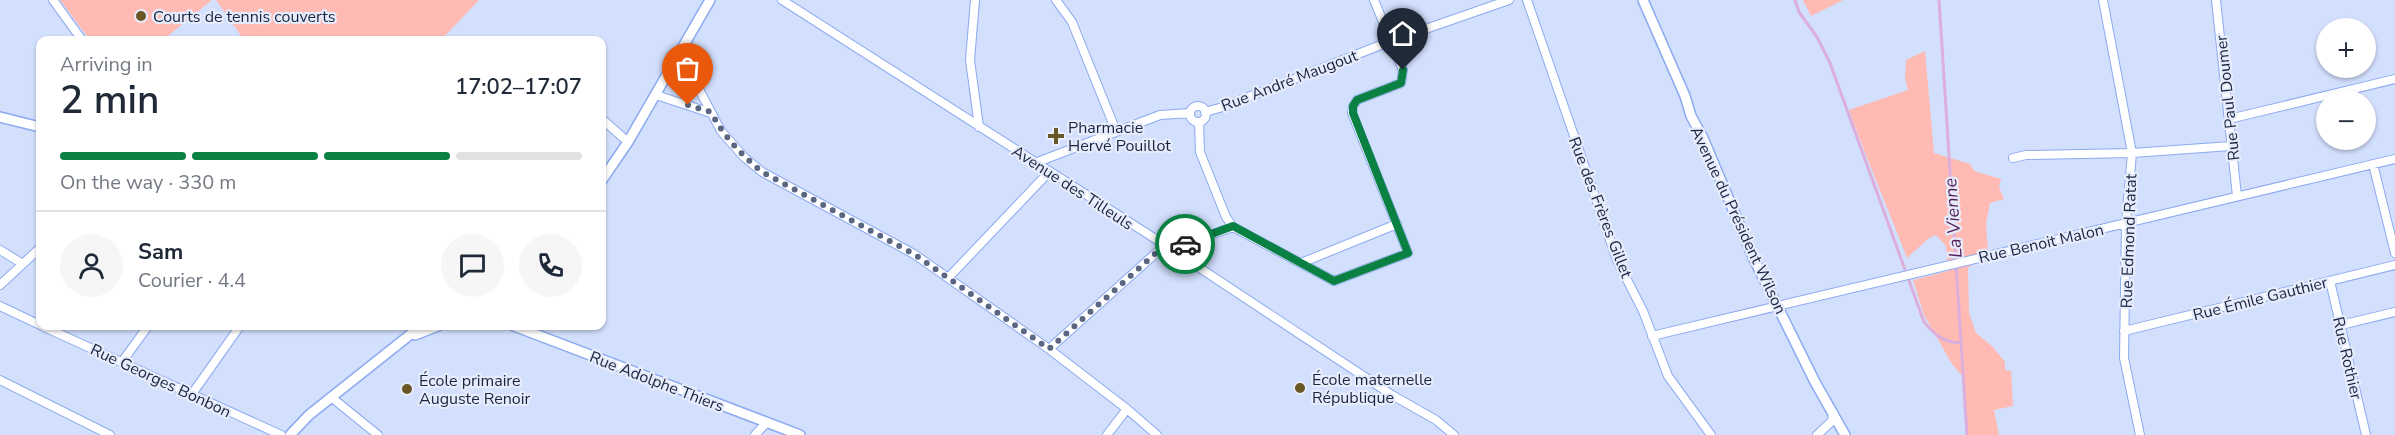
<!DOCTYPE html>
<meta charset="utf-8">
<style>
body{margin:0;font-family:"Nunito Sans",sans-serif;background:#f6f6f7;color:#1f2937;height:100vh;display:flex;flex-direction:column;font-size:22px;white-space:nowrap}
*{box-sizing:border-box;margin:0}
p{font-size:20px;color:#747a83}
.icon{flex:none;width:33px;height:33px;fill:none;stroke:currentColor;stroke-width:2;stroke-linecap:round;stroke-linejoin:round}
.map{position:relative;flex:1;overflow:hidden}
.details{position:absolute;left:36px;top:36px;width:570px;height:294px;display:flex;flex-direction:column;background:#fff;border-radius:12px;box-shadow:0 2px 4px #0004}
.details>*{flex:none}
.controls{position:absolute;left:2316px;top:18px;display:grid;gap:12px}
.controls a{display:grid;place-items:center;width:60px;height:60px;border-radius:50%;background:#fff;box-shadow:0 2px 4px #0004;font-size:30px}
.pin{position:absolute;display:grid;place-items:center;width:51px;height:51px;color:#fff;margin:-62px -26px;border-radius:50% 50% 50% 0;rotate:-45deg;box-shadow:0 0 6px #0007}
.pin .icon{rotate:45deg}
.courier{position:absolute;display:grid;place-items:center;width:60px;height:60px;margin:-30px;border:4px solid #0b8043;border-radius:50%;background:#fff;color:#222;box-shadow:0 2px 8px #0007}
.headline em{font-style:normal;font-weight:600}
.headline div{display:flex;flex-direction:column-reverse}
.headline{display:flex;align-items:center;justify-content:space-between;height:102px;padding:0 24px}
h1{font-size:39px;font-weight:600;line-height:45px}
.bar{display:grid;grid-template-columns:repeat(4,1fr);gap:9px 6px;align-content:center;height:72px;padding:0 24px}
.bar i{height:8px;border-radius:4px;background:#e0e1e3}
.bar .active{background:#0b8043}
.bar p{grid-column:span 4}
.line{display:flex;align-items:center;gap:15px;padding:0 24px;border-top:2px solid #e0e1e3}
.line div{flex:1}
.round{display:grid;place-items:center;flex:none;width:63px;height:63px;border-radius:32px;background:#f6f6f7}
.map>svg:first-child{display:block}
</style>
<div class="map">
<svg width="2395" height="435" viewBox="0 0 2395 435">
<rect width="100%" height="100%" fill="#d2dffd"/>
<path fill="#ffbab3" d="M60,0H212L163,40H90Z
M216,0H479L441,40H244Z
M1803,0H1843L1811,16Z
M1925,51L1934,153L1970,164L1974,171L2001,179L1999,187L2004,199L1990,203L1986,224L1988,252L1968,268L1969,313L1976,333L1992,346L2005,362V370L2011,371L2013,406L1994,410L1999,435H1968L1964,378L1952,364L1924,315L1913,280L1948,271L1946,246L1936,235L1929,238L1907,258C1888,209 1867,160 1849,110L1908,90L1905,78L1906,60Z"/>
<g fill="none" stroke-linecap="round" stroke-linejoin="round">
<path stroke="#dcaedc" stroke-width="3" d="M1795,0L1799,12L1817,37L1830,63L1924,322C1936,336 1943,342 1961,343
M1939,0L1967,435"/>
<defs>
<path id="minor" d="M53,0L82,40
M782,0L1165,245L1392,395L1436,420L1454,435
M975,0L970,60L979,127
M1056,0L1072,22L1116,131
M1527,0L1617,260L1643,311L1668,376L1711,435
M2103,0L2132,153L2126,223L2124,358L2140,435
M2216,0L2237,196
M680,53L721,131L744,157L762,172L914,254L1049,349L1127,409L1157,435
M656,95L711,113
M1190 114a8 8 0 1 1 16 0a8 8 0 1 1-16 0Z
M1205,112L1223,107L1391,41L1509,0
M602,119L628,142
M2229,119L2395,79
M1199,122L1200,152L1226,217L1233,227L1334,281L1408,253L1352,113L1353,106L1357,100L1401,83L1403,70L1374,0
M2013,158L2026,155L2132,153L2231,146
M1035,163L1160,115L1190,113
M2373,164L2395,253
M0,250L23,264
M1177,253L1183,245L1233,227
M1301,263L1397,224
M949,277L1049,172
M2330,281L2366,435
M0,285L40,248
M0,306L40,325
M2341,325L2395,312
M42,326L281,435
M2124,331L2395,265
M1652,336L2395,159
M1049,349L1165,245
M122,362L148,326
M0,380L110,435
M192,394L240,326
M331,397L378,435
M755,435L767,422
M1107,435L1127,409
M1817,435L1832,421L1833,413"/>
<path id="tertiary" d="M1643,0L1685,96L1691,116L1703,138L1753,257L1815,382L1845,435
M0,117L40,127
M602,180L628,142L710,0
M514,326L800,435
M415,335L438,326
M290,435L309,415L421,326"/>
</defs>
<use href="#minor" stroke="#8caaf0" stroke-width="10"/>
<use href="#tertiary" stroke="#8caaf0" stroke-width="12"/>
<use href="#minor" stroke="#fff" stroke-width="8"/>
<use href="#tertiary" stroke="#fff" stroke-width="9"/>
</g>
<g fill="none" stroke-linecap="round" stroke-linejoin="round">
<path stroke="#5a6682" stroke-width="6" stroke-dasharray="0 10.8" d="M688,105L711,112C724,137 741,154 762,172L914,254L1049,349L1165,245L1177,253L1185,244"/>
<path stroke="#0b8043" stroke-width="8" d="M1185,244L1233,226L1334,281L1408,253L1353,113V106L1357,100L1401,83L1403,70"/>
</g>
<g fill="#6a5524" stroke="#e6ecfb" stroke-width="2">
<circle cx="141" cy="16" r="6"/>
<path d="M1053 127h6v6h6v6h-6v6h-6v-6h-6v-6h6z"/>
<circle cx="1300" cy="388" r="6"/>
<circle cx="407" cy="389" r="6"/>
</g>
<g text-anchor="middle" stroke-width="4.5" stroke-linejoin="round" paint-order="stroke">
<g font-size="16" fill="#1a2540" stroke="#e6ecfb" text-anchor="start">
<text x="153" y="22">Courts de tennis couverts</text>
<text x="1068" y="133">Pharmacie<tspan x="1068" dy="18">Hervé Pouillot</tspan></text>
<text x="1312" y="385">École maternelle<tspan x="1312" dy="18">République</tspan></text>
<text x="419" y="386">École primaire<tspan x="419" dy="18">Auguste Renoir</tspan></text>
</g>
<g font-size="16" fill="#1a2540" stroke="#e6ecfb">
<text transform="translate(1289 80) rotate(-21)" y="6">Rue André Maugout</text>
<text transform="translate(2227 98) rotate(-96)" y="6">Rue Paul Doumer</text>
<text transform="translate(1073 187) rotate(33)" y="6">Avenue des Tilleuls</text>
<text transform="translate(1601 207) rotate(69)" y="6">Rue des Frères Gillet</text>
<text transform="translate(1739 220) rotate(65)" y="6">Avenue du Président Wilson</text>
<text transform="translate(2128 241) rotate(-88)" y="6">Rue Edmond Ratat</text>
<text transform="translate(2041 243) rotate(-13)" y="6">Rue Benoit Malon</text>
<text transform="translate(2260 298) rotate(-14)" y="6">Rue Émile Gauthier</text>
<text transform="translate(2348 358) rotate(77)" y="6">Rue Rothier</text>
<text transform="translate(161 380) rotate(25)" y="6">Rue Georges Bonbon</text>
<text transform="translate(657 381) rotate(21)" y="6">Rue Adolphe Thiers</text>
</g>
<g font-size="18" font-style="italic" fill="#551f57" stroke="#e6ecfb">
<text transform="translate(1953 218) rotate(-94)" y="6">La Vienne</text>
</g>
</g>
</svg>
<div class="controls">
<a>+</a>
<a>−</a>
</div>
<div class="pin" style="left:688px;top:105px;background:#ea580c"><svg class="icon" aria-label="bag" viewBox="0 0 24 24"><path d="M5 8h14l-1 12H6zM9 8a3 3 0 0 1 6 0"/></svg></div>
<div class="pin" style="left:1403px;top:70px;background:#1f2937"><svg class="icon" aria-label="home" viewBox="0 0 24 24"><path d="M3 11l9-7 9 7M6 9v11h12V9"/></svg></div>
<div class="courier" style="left:1185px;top:244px"><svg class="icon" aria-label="car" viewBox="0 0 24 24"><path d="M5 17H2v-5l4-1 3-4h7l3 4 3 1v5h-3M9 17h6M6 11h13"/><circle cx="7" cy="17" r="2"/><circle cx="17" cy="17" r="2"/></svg></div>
<section class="details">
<div class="headline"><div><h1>2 min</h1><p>Arriving in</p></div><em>17:02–17:07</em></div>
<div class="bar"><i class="active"></i><i class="active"></i><i class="active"></i><i></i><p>On the way · 330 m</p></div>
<div class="line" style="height:108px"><a class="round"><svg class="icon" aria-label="person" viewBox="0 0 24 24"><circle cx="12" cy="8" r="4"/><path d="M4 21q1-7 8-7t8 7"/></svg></a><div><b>Sam</b><p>Courier · 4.4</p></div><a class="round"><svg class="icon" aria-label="chat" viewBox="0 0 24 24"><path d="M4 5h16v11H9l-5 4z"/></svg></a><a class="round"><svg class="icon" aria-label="phone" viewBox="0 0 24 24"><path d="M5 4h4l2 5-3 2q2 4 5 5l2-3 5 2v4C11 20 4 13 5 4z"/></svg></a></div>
</section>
</div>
